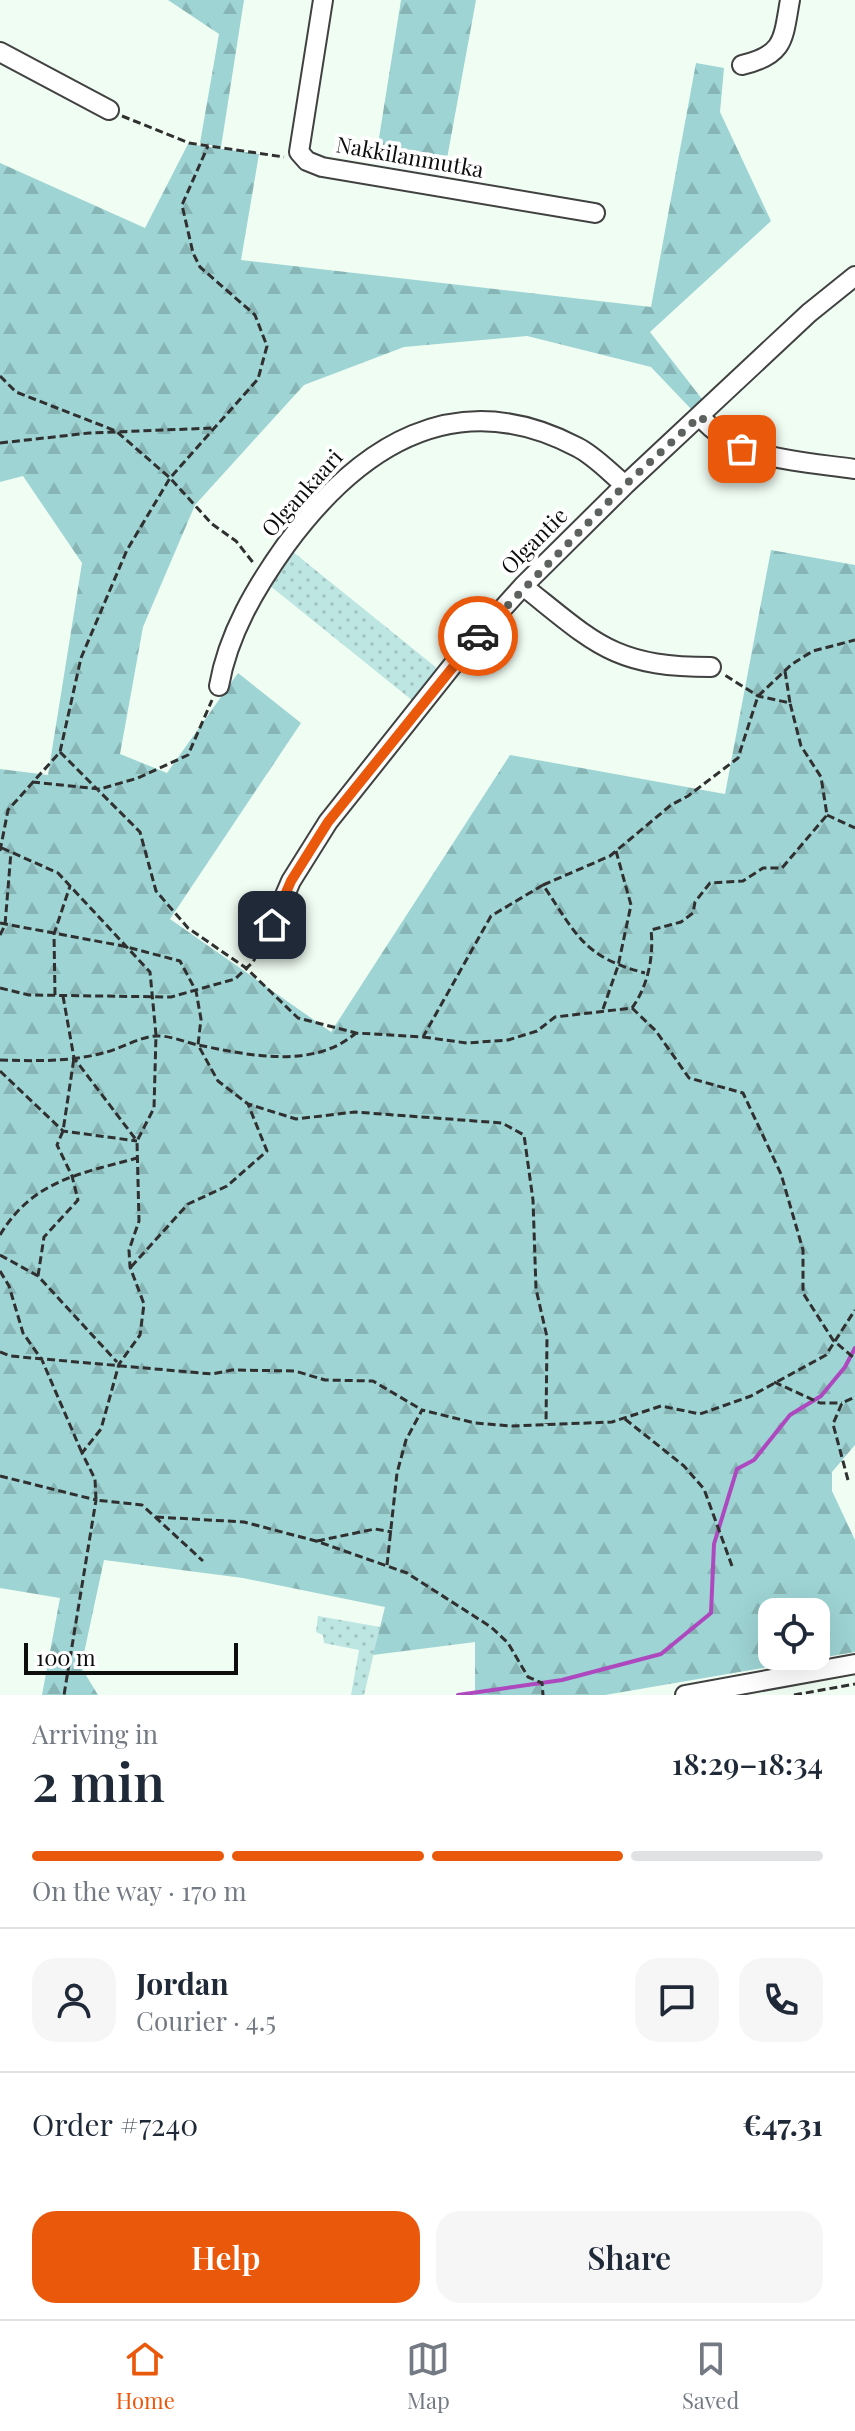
<!DOCTYPE html>
<meta charset="utf-8">
<style>
body{margin:0;font-family:"Playfair Display",serif;background:#f6f6f7;color:#1f2937;height:100vh;display:flex;flex-direction:column;font-size:30px;white-space:nowrap}
*{box-sizing:border-box;margin:0}
p{font-size:26px;color:#747a83}
.icon{flex:none;width:44px;height:44px;fill:none;stroke:currentColor;stroke-width:2;stroke-linecap:round;stroke-linejoin:round}
.map{position:relative;height:1695px;overflow:hidden}
.drawer{display:flex;flex-direction:column;background:#fff;flex:1}
.drawer>*{flex:none}
.fabs{position:absolute;left:758px;top:1598px;display:grid;gap:16px}
.fabs a{display:grid;place-items:center;width:72px;height:72px;border-radius:16px;background:#fff;box-shadow:0 8px 32px #0002;font-size:40px}
.scale{position:absolute;left:24px;bottom:20px;width:214px;box-sizing:border-box;padding-left:8px;border:4px solid #0e0e0e;border-top:0;font-size:22px;line-height:28px;white-space:nowrap;color:#0e0e0e;-webkit-text-stroke:6px #fff;paint-order:stroke}
.pin{position:absolute;display:grid;place-items:center;width:68px;height:68px;color:#fff;margin:-34px;border-radius:16px;box-shadow:0 4px 12px #0006}
.courier{position:absolute;display:grid;place-items:center;width:80px;height:80px;margin:-40px;border:6px solid #ea580c;border-radius:50%;background:#fff;color:#222;box-shadow:0 2px 10px #0007}
.headline em{font-style:normal;font-weight:600}
.headline div{display:flex;flex-direction:column-reverse}
.headline{display:flex;align-items:center;justify-content:space-between;height:136px;padding:0 32px}
h1{font-size:52px;font-weight:600;line-height:60px}
.bar{display:grid;grid-template-columns:repeat(4,1fr);gap:12px 8px;align-content:center;height:96px;padding:0 32px}
.bar i{height:10px;border-radius:6px;background:#e0e1e3}
.bar .active{background:#ea580c}
.bar p{grid-column:span 4}
.line{display:flex;align-items:center;gap:20px;padding:0 32px;border-top:2px solid #e0e1e3}
.line div{flex:1}
.round{display:grid;place-items:center;flex:none;width:84px;height:84px;border-radius:24px;background:#f6f6f7}
.button{display:flex;gap:16px;margin-top:auto;padding:16px 32px}
.button a{flex:1;height:92px;border-radius:24px;background:#ea580c;color:#fff;font-size:32px;font-weight:600;line-height:92px;text-align:center}
.button a+a{background:#f6f6f7;color:#1f2937}
.menu{display:flex;justify-content:space-around;align-items:center;height:112px;border-top:2px solid #e0e1e3;background:#fff;font-size:22px;color:#747a83}
.menu a{display:grid;justify-items:center;gap:4px}
.menu .active{color:#ea580c}
.map>svg:first-child{display:block}
</style>
<div class="map">
<svg width="855" height="1695" viewBox="0 0 855 1695">
<defs>
<pattern id="grass-dots" width="8" height="8" patternUnits="userSpaceOnUse" patternTransform="scale(2)"><rect width="8" height="8" fill="#bde5e2"/><path d="M2 2h.1M6 6h.1" fill="none" stroke="#a1c3c1" stroke-width="1.8" stroke-linecap="round"/></pattern>
<pattern id="forest-firs" width="22" height="20" patternUnits="userSpaceOnUse" patternTransform="scale(2)"><rect width="22" height="20" fill="#9ed4d4"/><path d="M5 1l3.5 6h-7zM16 11l3.5 6h-7z" fill="#87b5b5"/></pattern>
</defs>
<rect width="100%" height="100%" fill="#f0fdf3"/>
<path fill="url(#grass-dots)" d="M292,551L438,669L413,701L269,585Z
M318,1616L380,1627L364,1695H351L359,1650L324,1643L323,1635L316,1632Z"/>
<path fill="url(#forest-firs)" fill-rule="evenodd" d="M168,0H244L221,147L200,143L219,34Z
M401,0H476L444,175L375,163Z
M696,63L724,68L720,112L771,221L650,332L702,399L691,409L651,367L527,336L404,347L304,385L195,505L143,627L120,754L167,773L238,673L301,723L170,919L331,1032L510,755L725,794L771,550L855,565V1445L832,1472V1491L855,1540V1652L605,1695H475V1642L373,1655L385,1607L243,1578L104,1560L81,1667L98,1695H42L60,1598L0,1588V769L48,775L82,563L23,476L0,482V163L145,228L188,144L259,154L241,260L651,307ZM772,1612H816V1656H772Z"/>
<g fill="none" stroke-linecap="round" stroke-linejoin="round">
<path stroke="#ad48bf" stroke-width="4" d="M458,1695L562,1680L661,1654L711,1613L714,1544L737,1469L754,1460L790,1415L821,1396L845,1367L855,1348"/>
<defs>
<path id="minor" d="M323,0L299,152L307,161L322,167L595,213
M0,52L109,110
M742,65C785,55 783,39 790,0
M700,416C737,461 801,461 855,469
M523,586C595,643 613,667 711,667
M219,686C228,634 256,587 286,545C359,446 455,383 577,447C595,456 609,472 625,485
M272,925L291,881L328,822L460,656L523,586L625,485L809,313L855,276
M685,1695L855,1664"/>
</defs>
<use href="#minor" stroke="#414141" stroke-width="22"/>
<path stroke="#303030" stroke-width="3" stroke-dasharray="8 4" stroke-linecap="butt" d="M122,116L189,143L284,157
M0,376L16,392L116,431L170,478L212,524L236,541L255,565
M0,443L89,433L214,428
M785,671L790,703
M60,752L140,832L156,891L188,928L246,968L298,1018L356,1033L423,1037L491,916L543,885C577,935 583,957 645,973
M32,782L100,789L138,778L188,755L212,700
M827,815L855,828
M2,848L58,873L150,972L156,1035L154,1108L137,1141L139,1221L129,1250L130,1267L144,1304L140,1335L119,1364L101,1429L82,1453L95,1479L96,1500L142,1505L203,1561
M0,851L8,810L60,752L81,658L127,550L170,478L258,379L267,346L255,315L200,267L193,253L182,205L208,146
M543,885L610,856L671,805L688,796L738,758L758,696L792,664L813,651L855,640
M0,923L123,946L180,961L196,991L201,1019L198,1045L218,1081L248,1104L296,1119L355,1112L502,1123L524,1135L533,1200L536,1289L547,1337L546,1424
M0,935L5,925L11,852
M0,988L29,995L171,997L235,979L253,962L265,939
M55,995L54,934L70,886
M63,996L74,1058L137,1141
M632,1008L656,1031L689,1078L743,1093L781,1174L803,1250V1293L833,1340L855,1359
M603,1009L618,966L631,905L616,851
M423,1037L467,1043L508,1040L537,1031L555,1017L632,1008C648,986 654,956 651,930L681,922L693,913L695,902L710,883L743,881L763,868H782L827,815L821,777L801,746L790,703L758,696L723,674
M0,1060C35,1061 69,1062 103,1053C120,1049 139,1037 156,1036C168,1035 185,1042 198,1045C248,1055 313,1070 356,1033
M0,1071L63,1131L137,1141
M0,1235C33,1180 80,1174 137,1158
M0,1255L38,1276L117,1362
M131,1267L188,1204L227,1186L267,1151L248,1104
M0,1271L9,1286L23,1333L42,1360L82,1453
M38,1276L44,1237L78,1200L72,1176L57,1145L63,1131L74,1058
M0,1352L10,1356L212,1374L232,1370L295,1371L325,1380L373,1381L422,1410
M774,1382L820,1403H842
M625,1419L684,1466L704,1489L732,1566
M0,1476L96,1500L64,1695
M848,1480L833,1424L842,1403L855,1397
M156,1517L244,1522L316,1541L407,1573L491,1627L508,1643L528,1677L542,1683L543,1695
M317,1541L375,1529L392,1532
M387,1565L397,1473L406,1440L422,1410L475,1423L512,1426L612,1422L661,1406L700,1414L751,1396L826,1355L855,1310
M794,1695L855,1684"/>
<use href="#minor" stroke="#fff" stroke-width="18"/>
</g>
<g fill="none" stroke-linecap="round" stroke-linejoin="round">
<path stroke="#5d625e" stroke-width="8" stroke-dasharray="0 14.4" d="M478,636L625,485L700,416L729,444L742,449"/>
<path stroke="#ea580c" stroke-width="10" d="M272,925L291,881L328,822L478,636"/>
</g>
<g text-anchor="middle" stroke-width="8" stroke-linejoin="round" paint-order="stroke">
<g font-size="22" fill="#0e0e0e" stroke="#fff">
<text transform="translate(410 157) rotate(10)" y="8">Nakkilanmutka</text>
<text transform="translate(302 493) rotate(-48)" y="8">Olgankaari</text>
<text transform="translate(534 541) rotate(-45)" y="8">Olgantie</text>
</g>
</g>
</svg>
<div class="fabs">
<a><svg class="icon" aria-label="locate" viewBox="0 0 24 24"><circle cx="12" cy="12" r="6"/><path d="M12 2v4M12 18v4M2 12h4M18 12h4"/></svg></a>
</div>
<div class="scale">100 m</div>
<div class="pin" style="left:742px;top:449px;background:#ea580c"><svg class="icon" aria-label="bag" viewBox="0 0 24 24"><path d="M5 8h14l-1 12H6zM9 8a3 3 0 0 1 6 0"/></svg></div>
<div class="pin" style="left:272px;top:925px;background:#1f2937"><svg class="icon" aria-label="home" viewBox="0 0 24 24"><path d="M3 11l9-7 9 7M6 9v11h12V9"/></svg></div>
<div class="courier" style="left:478px;top:636px"><svg class="icon" aria-label="car" viewBox="0 0 24 24"><path d="M5 17H2v-5l4-1 3-4h7l3 4 3 1v5h-3M9 17h6M6 11h13"/><circle cx="7" cy="17" r="2"/><circle cx="17" cy="17" r="2"/></svg></div>
</div>
<section class="drawer">
<div class="headline"><div><h1>2 min</h1><p>Arriving in</p></div><em>18:29–18:34</em></div>
<div class="bar"><i class="active"></i><i class="active"></i><i class="active"></i><i></i><p>On the way · 170 m</p></div>
<div class="line" style="height:144px"><a class="round"><svg class="icon" aria-label="person" viewBox="0 0 24 24"><circle cx="12" cy="8" r="4"/><path d="M4 21q1-7 8-7t8 7"/></svg></a><div><b>Jordan</b><p>Courier · 4.5</p></div><a class="round"><svg class="icon" aria-label="chat" viewBox="0 0 24 24"><path d="M4 5h16v11H9l-5 4z"/></svg></a><a class="round"><svg class="icon" aria-label="phone" viewBox="0 0 24 24"><path d="M5 4h4l2 5-3 2q2 4 5 5l2-3 5 2v4C11 20 4 13 5 4z"/></svg></a></div>
<div class="line" style="height:104px"><div>Order #7240</div><b>€47.31</b></div>
<div class="button"><a>Help</a><a>Share</a></div>
</section>
<nav class="menu">
<a class="active"><svg class="icon" aria-label="home" viewBox="0 0 24 24"><path d="M3 11l9-7 9 7M6 9v11h12V9"/></svg>Home</a>
<a><svg class="icon" aria-label="map" viewBox="0 0 24 24"><path d="M3 6l6-2 6 2 6-2v14l-6 2-6-2-6 2zM9 4v14M15 6v14"/></svg>Map</a>
<a><svg class="icon" aria-label="saved" viewBox="0 0 24 24"><path d="M7 4h10v16l-5-4-5 4z"/></svg>Saved</a>
</nav>
